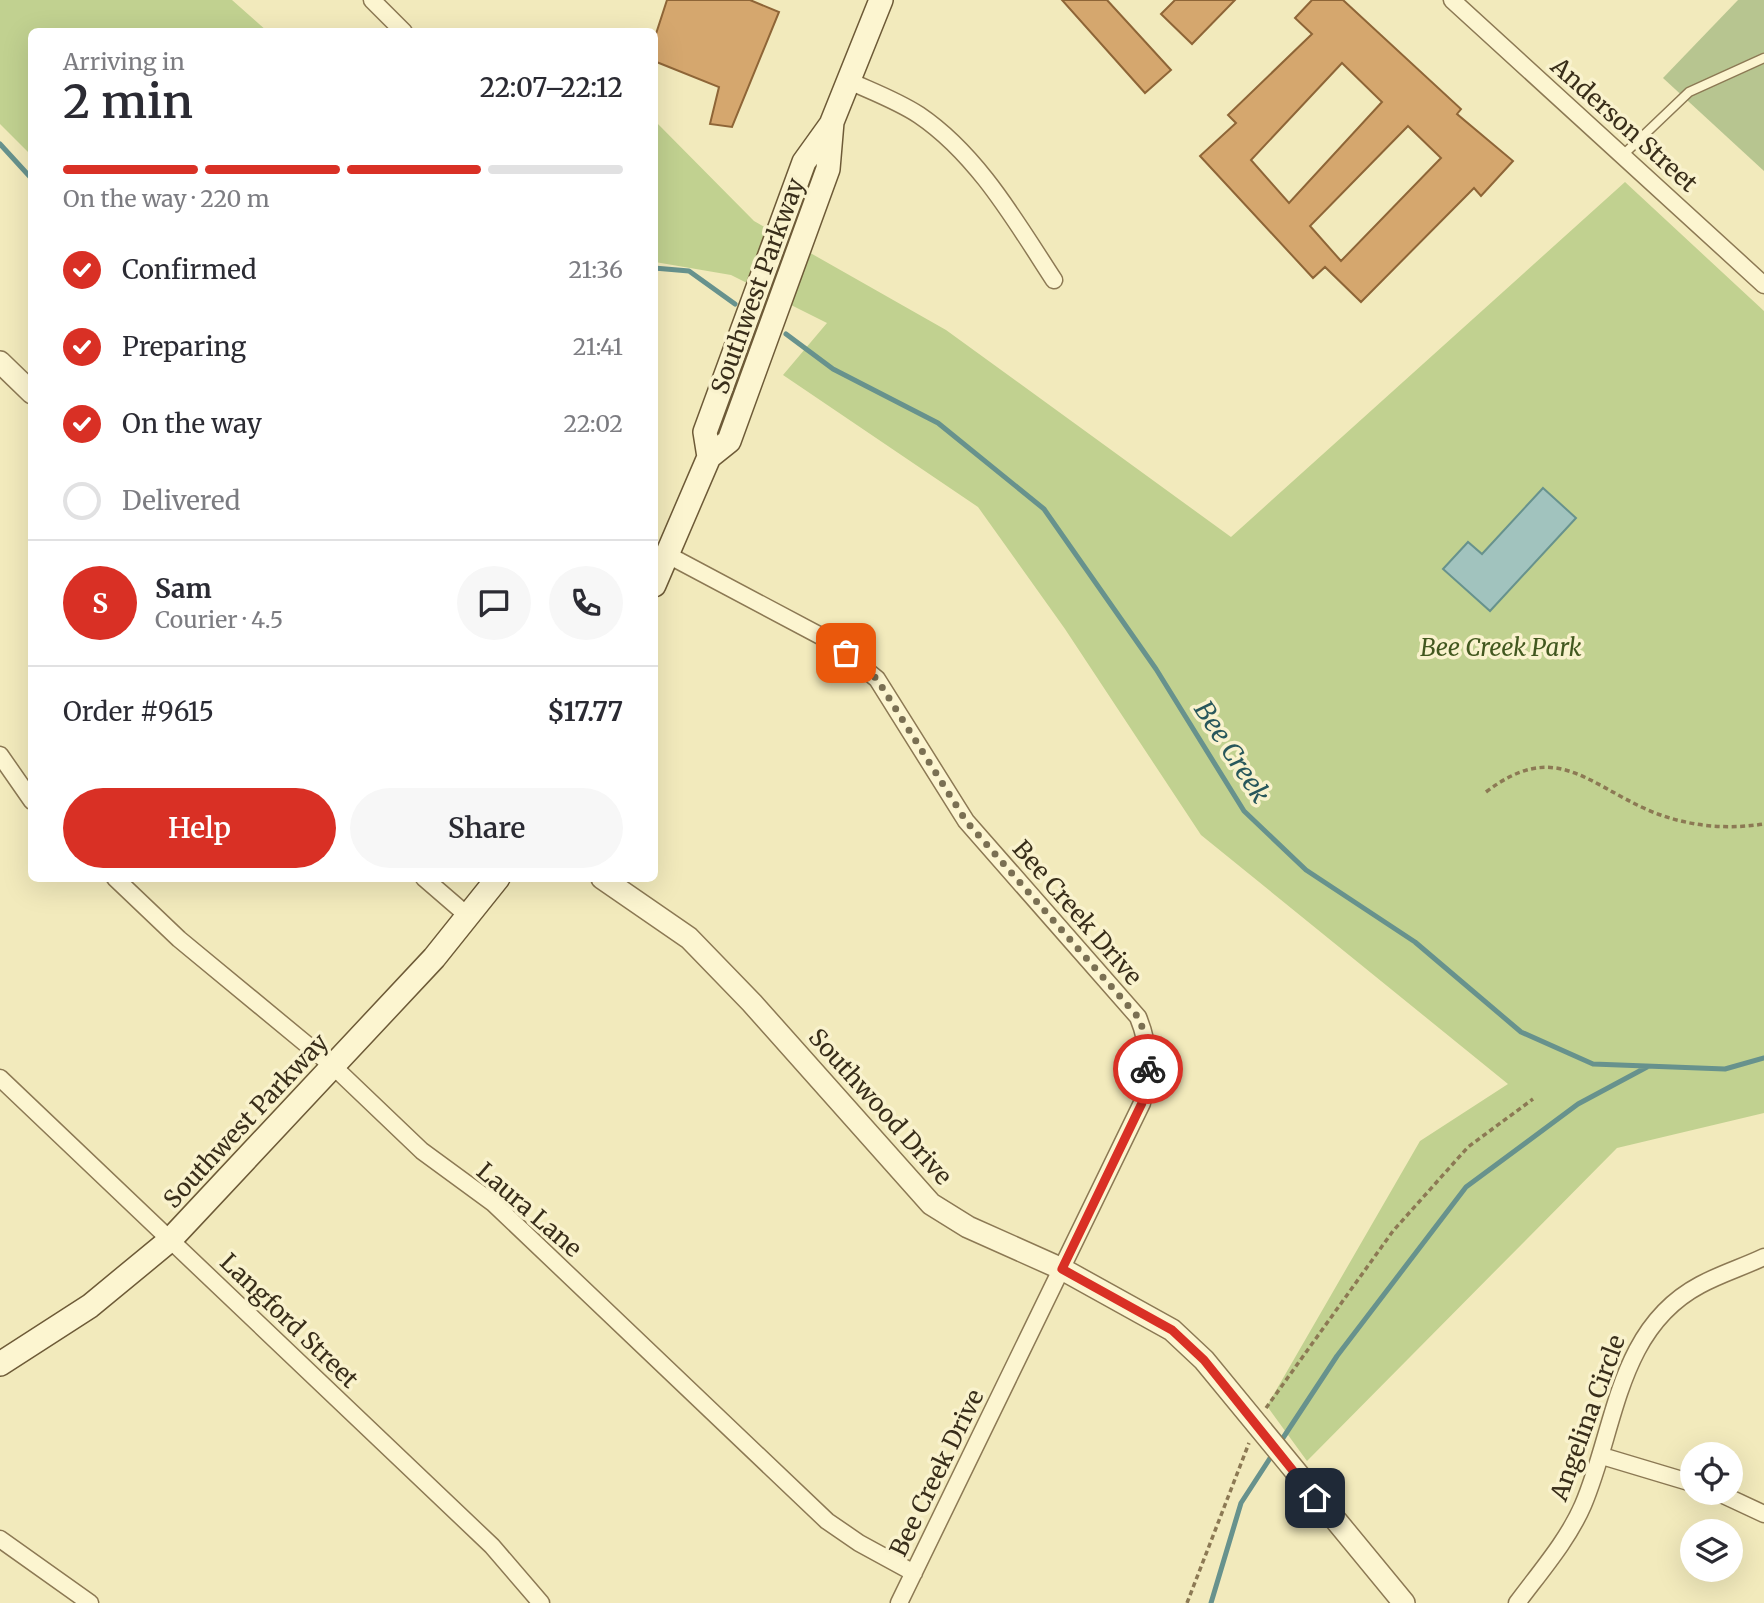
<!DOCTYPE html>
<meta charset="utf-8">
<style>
body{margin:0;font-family:Merriweather,serif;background:#f7f7f7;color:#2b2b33;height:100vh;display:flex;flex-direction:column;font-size:26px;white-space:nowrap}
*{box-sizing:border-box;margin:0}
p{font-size:23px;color:#7c7c81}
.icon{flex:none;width:38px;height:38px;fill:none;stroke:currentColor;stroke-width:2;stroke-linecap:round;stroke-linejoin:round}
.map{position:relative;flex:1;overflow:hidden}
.drawer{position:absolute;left:28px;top:28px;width:630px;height:854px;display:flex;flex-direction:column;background:#fff;border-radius:10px;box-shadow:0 7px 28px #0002}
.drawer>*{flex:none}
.controls{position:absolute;left:1680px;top:1442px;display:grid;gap:14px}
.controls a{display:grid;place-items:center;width:63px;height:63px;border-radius:50%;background:#fff;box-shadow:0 7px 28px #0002;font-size:35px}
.pin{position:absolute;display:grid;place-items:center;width:60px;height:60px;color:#fff;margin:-30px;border-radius:14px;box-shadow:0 4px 10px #0006}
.courier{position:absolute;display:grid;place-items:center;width:70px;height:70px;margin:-35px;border:5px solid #d93025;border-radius:50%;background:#fff;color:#222;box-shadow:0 2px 9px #0007}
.headline em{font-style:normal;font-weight:600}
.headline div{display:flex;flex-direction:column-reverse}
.headline{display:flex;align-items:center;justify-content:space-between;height:119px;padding:0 35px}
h1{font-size:46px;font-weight:600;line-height:52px}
.bar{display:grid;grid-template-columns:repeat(4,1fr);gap:10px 7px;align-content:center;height:84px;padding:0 35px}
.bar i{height:9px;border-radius:5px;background:#e1e1e2}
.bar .current{background:#d93025}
.bar p{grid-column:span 4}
.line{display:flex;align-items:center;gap:18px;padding:0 35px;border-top:2px solid #e1e1e2}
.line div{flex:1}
.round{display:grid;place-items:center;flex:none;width:74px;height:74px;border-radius:37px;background:#f7f7f7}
ol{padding:0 35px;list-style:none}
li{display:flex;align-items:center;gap:21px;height:77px}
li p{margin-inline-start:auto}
li .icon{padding:7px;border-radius:50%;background:#d93025;color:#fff;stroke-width:4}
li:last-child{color:#7c7c81}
li i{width:38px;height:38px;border:4px solid #e1e1e2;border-radius:50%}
.action{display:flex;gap:14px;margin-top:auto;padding:14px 35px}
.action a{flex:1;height:80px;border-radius:42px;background:#d93025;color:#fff;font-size:28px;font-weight:600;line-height:80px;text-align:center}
.action a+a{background:#f7f7f7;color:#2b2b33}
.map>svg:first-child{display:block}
</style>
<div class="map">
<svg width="1764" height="1603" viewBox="0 0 1764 1603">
<rect width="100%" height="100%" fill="#f2eabc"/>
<path fill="#c1d190" d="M0,0H232L267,31L32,32L31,155L0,124Z
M654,120L754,221L946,330L1231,537L1625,182L1764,311V1113L1617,1148L1307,1461L1267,1406L1420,1141L1508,1084L1201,835L1065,629L978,507L783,375L827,323L731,275L655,262Z"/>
<path fill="#b7c590" d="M1738,0H1764V171L1663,78Z"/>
<path fill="#a1c3be" stroke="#67928d" stroke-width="2" d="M1543,488L1576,518L1490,611L1443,569L1468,542L1482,554Z"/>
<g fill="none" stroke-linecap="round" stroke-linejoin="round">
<path stroke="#67928d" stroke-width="5" d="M0,144L32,179
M654,268L689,271L735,304
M786,334L833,369L938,423L1044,509L1156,669L1244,811L1306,870L1415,942L1521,1032L1593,1064L1725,1069L1764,1058
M1279,1444L1337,1356L1466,1187L1578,1104L1647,1067
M1211,1603L1241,1503L1274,1452"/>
</g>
<path fill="#d5a76e" stroke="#8e6537" stroke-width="2" fill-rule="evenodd" d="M667,0H750L779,12L732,127L710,124L719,87L654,61V40Z
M1062,0H1107L1171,70L1145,93Z
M1175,0H1235L1192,44L1161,14Z
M1312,0H1343L1461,109L1457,114L1513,161L1481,196L1474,188L1361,302L1325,267L1313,278L1200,156L1236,123L1228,115L1312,34L1295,18ZM1342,63L1382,102L1289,203L1251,160ZM1408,126L1441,158L1341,261L1310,226Z"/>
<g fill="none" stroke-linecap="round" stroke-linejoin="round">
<defs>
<path id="service" d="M1624,154L1689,92L1764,58"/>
<path id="minor" d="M372,0L404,32
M1452,0L1764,285
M847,80C871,91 898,101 919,115C978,155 1016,222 1054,280
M668,555L830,641L877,679L966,821L1138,1017C1150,1046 1150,1072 1142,1103L899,1603
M0,755L32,801
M115,878L179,939L334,1067L422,1151L493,1203L827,1521L859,1543L914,1573
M424,878L468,916
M0,1078L492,1546L541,1603
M1602,1456L1692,1483
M1719,1493L1764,1514
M0,1539L90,1603
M1517,1603C1540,1572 1568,1540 1583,1505C1616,1428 1617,1329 1700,1285C1720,1274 1743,1267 1764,1257"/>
<path id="tertiary" d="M0,362L32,393
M602,878L689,938L752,1003L931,1204L968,1227L1062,1269L1172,1330L1204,1360L1404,1603"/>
<path id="secondary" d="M709,457L705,432L804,162L832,123
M654,585L709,457L729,441L828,169L832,122L881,0
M0,1364L90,1306L170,1240L434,958L498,878"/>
</defs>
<use href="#service" stroke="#8c7954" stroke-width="11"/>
<use href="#minor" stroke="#8c7954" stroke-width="19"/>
<use href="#tertiary" stroke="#8c7954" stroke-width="24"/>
<use href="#secondary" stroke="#6d5a37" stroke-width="26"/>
<path stroke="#8c7954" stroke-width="3.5" stroke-dasharray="5 3.5" stroke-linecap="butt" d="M1486,792C1554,740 1585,782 1648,810C1685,826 1724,830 1764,824
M1266,1408L1393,1231L1468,1147L1533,1099
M1187,1603L1249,1443"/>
<use href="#service" stroke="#fcf5d0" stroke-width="8"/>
<use href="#minor" stroke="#fcf5d0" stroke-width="16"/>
<use href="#tertiary" stroke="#fcf5d0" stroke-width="21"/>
<use href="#secondary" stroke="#fcf5d0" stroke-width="23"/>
</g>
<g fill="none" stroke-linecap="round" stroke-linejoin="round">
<path stroke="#7a7053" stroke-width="7" stroke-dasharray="0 12.6" d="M846,653L877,679L966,821L1138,1017L1145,1034L1148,1069"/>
<path stroke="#d93025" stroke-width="9" d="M1148,1069L1142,1103L1062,1269L1172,1330L1204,1360L1315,1498"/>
</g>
<g text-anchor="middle" stroke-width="7" stroke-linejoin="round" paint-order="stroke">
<g font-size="24" fill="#392e1a" stroke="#f9f2cd">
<text transform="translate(1624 125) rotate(42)" y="8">Anderson Street</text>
<text transform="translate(758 286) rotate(-70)" y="8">Southwest Parkway</text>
<text transform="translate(1077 913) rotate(49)" y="8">Bee Creek Drive</text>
<text transform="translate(880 1107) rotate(48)" y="8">Southwood Drive</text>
<text transform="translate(246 1121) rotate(-47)" y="8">Southwest Parkway</text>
<text transform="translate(529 1210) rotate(41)" y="8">Laura Lane</text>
<text transform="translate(289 1321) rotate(44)" y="8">Langford Street</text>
<text transform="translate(1588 1418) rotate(-70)" y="8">Angelina Circle</text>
<text transform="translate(937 1473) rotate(-64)" y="8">Bee Creek Drive</text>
</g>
<g font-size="24" font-style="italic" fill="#42581f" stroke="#f9f2cd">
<text x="1501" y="656">Bee Creek Park</text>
</g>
<g font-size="26" font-style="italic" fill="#28575b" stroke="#f9f2cd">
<text transform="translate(1232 752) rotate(57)" y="9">Bee Creek</text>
</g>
</g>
</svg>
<div class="controls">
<a><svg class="icon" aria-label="locate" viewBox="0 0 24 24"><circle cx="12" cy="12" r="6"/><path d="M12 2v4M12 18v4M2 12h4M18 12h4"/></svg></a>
<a><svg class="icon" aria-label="layers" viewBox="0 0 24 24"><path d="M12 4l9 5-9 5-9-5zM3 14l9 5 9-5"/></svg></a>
</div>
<div class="pin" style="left:846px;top:653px;background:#ea580c"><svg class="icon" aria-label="bag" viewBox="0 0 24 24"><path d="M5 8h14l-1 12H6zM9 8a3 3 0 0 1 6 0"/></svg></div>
<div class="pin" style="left:1315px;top:1498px;background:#1f2937"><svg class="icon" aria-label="home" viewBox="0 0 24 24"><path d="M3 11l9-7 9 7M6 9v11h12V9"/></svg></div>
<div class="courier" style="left:1148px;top:1069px"><svg class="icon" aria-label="bike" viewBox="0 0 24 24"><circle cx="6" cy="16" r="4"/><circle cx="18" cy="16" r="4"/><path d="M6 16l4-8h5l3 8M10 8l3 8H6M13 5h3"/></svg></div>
<section class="drawer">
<div class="headline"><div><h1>2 min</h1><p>Arriving in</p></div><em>22:07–22:12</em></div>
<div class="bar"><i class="current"></i><i class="current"></i><i class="current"></i><i></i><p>On the way · 220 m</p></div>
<ol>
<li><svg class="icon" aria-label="check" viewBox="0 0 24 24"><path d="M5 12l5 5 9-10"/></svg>Confirmed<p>21:36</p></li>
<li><svg class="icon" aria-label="check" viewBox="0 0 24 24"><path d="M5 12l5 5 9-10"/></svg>Preparing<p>21:41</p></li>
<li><svg class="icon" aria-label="check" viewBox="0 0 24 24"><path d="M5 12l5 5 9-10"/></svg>On the way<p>22:02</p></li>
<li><i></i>Delivered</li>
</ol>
<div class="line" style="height:126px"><b class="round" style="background:#d93025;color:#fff">S</b><div><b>Sam</b><p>Courier · 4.5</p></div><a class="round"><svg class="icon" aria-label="chat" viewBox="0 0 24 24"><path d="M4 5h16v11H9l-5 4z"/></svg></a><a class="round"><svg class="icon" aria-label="phone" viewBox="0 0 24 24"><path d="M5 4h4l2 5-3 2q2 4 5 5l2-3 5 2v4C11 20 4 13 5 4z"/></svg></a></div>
<div class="line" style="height:91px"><div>Order #9615</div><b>$17.77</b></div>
<div class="action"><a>Help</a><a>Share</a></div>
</section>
</div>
